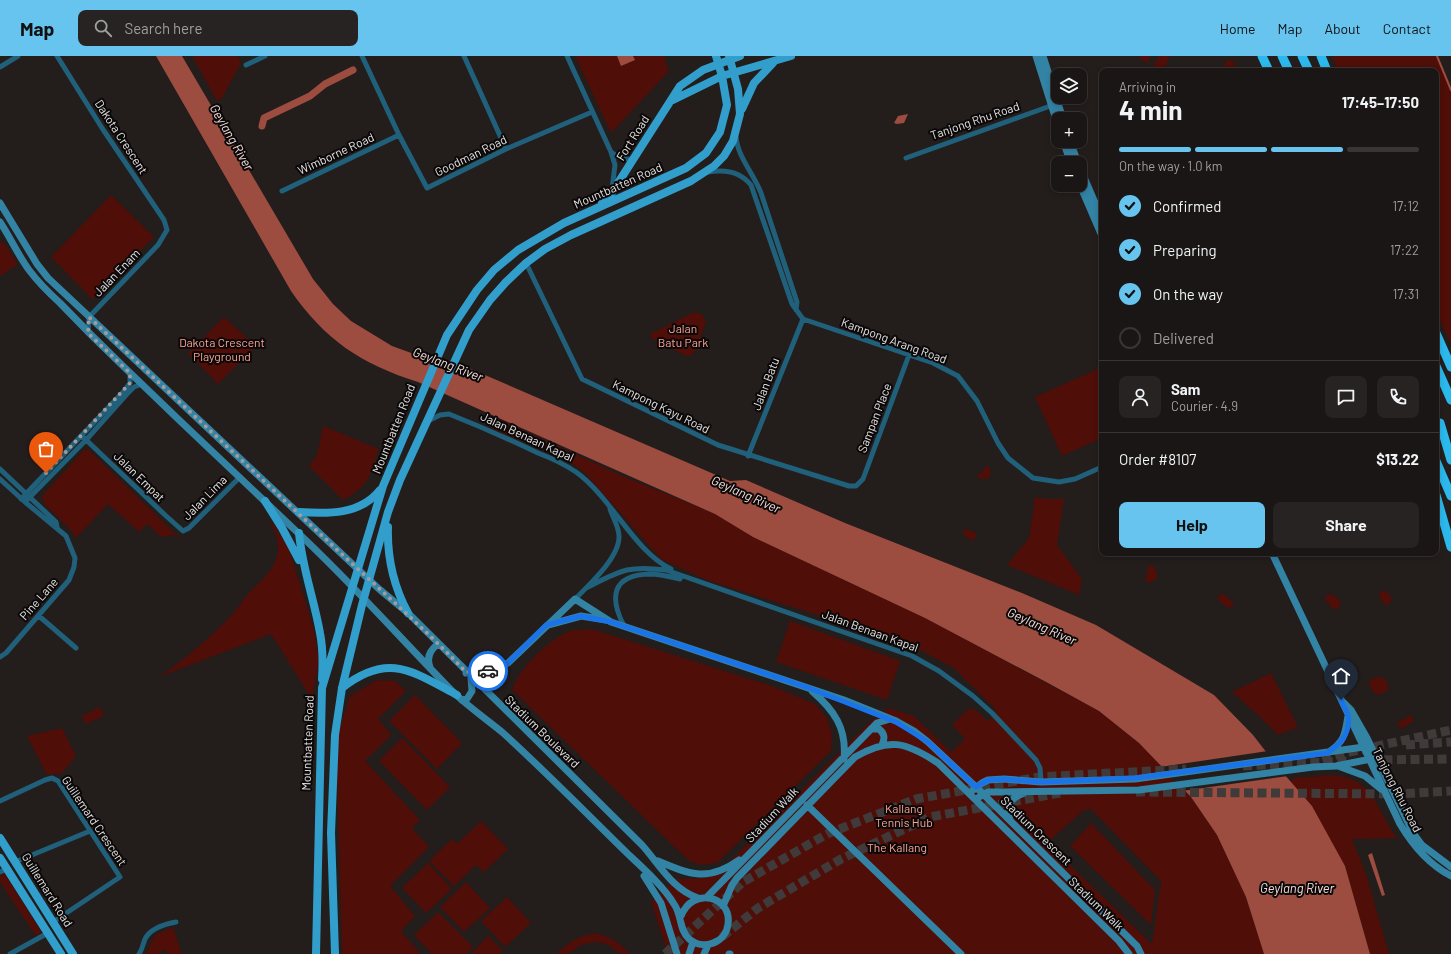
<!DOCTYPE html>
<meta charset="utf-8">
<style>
body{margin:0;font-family:Barlow,sans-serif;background:#272322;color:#f1f3f6;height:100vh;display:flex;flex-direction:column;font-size:15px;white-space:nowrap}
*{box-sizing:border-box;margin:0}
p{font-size:13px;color:#9f9fa0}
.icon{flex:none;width:22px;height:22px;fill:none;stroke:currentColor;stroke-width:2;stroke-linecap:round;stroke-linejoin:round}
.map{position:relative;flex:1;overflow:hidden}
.panel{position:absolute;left:1099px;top:12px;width:340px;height:488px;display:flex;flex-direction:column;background:#1a1615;border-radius:8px;box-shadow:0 2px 6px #0003,0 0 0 1px #383534}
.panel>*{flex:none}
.controls{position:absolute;left:1051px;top:12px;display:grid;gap:8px}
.controls a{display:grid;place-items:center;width:36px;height:36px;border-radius:8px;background:#1a1615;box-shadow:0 2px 6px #0003,0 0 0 1px #383534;font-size:20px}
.pin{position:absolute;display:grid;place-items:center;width:34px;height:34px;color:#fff;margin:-41px -17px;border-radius:50% 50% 50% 0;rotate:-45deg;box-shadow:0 0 4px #0007}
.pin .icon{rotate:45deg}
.courier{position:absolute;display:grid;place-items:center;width:40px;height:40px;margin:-20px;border:3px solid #1a73e8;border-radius:50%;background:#fff;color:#222;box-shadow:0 1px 5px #0007}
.head em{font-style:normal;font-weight:700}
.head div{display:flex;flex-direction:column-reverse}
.head{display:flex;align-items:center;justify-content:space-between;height:68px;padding:0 20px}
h1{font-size:26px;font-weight:700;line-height:30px}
.bar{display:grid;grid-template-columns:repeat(4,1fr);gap:6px 4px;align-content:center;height:48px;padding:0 20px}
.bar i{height:5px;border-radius:3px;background:#383534}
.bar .on{background:#66c4ef}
.bar p{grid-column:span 4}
.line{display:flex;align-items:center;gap:10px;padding:0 20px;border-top:1px solid #383534}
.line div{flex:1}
.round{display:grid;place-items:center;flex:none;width:42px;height:42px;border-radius:8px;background:#272322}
ol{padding:0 20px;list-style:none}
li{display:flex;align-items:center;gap:12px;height:44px}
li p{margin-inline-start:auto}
li .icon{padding:4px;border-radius:50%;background:#66c4ef;color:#111;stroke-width:4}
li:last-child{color:#9f9fa0}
li i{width:22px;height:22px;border:2px solid #383534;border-radius:50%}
.button{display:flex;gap:8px;margin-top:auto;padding:8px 20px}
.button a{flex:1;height:46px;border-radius:8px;background:#66c4ef;color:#111;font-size:16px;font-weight:700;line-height:46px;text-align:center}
.button a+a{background:#272322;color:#f1f3f6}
header{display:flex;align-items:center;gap:24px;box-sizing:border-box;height:56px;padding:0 20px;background:#66c4ef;color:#111}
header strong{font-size:19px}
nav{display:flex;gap:22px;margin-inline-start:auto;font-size:14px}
.search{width:280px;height:36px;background:#272322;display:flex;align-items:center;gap:10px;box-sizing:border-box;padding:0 14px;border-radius:8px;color:#9f9fa0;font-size:15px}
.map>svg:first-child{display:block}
</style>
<header>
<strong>Map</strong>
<div class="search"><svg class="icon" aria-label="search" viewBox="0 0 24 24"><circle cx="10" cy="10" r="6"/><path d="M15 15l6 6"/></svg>Search here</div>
<nav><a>Home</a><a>Map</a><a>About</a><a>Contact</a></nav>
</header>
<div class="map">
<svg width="1451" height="898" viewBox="0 0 1451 898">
<rect width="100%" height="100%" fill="#231d1c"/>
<path fill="#4f0e08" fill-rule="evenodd" d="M192,0H238L241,7L222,42L217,45Z
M575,0H664L669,15L611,77Z
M1140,0H1151L1148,7L1139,3Z
M1158,0H1170L1163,15L1153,11Z
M1332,0H1437L1451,33V289L1436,255V15H1338Z
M1227,3L1236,7L1233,15H1222Z
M111,139L154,181L93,244L51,201Z
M0,185L5,188L18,208L0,220Z
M694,256L703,259L706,266L695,296L690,300H686L651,282L650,278Z
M224,261L256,290L218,328L188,297Z
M1102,311V382L1062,400L1035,341Z
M494,361L625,421L715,458L753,481L925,562L1099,655L1139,687L1162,710L1191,741L1217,779L1246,841L1264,898H668L651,846L676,823L700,822L722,813L870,666L889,652L914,660L951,696L965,683L952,669L968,653H974L988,665L997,655L954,612L907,587L709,525L661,503L584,416L568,405L491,372ZM1091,753L1161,825L1152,888L1047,787L1084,754Z
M323,370L379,393C370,420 369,430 343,444L309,410L317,399Z
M88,393L182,484L174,479L161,481L147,468L139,476L108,448L76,482L69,472L44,448L42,440L84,394Z
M986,409L991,414L989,423L977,422L978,418L982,417Z
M1035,441L1046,443H1064L1057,489L1082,523L1079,539L1007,509L1029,482Z
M267,463L276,472L289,493L314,574L319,604L312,643L271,578L159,621C186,602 214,579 236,554C240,549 243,543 247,539C257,528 271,518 276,503C281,489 276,475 267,463Z
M967,473L976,477L977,479L973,485L964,480L963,474Z
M1150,509L1154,510L1158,521L1150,527L1145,525L1148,511Z
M1387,535L1392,543L1387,550L1382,546L1379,536Z
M1222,537L1234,547L1229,553L1217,543Z
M1331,538L1339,543L1341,550L1335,554L1329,550L1330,547L1326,546L1325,540Z
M790,565L900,605L887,644L776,606Z
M592,573L772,630L815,648L827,662L832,678L831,695L717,807L701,809L689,805L512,634C519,612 549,583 570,575C577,573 586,574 592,573Z
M1271,617L1298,671L1278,679L1259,660L1232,636Z
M1379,621L1386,623L1389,633L1380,639C1373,638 1371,633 1369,627L1371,623Z
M377,624L395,625L406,635L378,663L391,679L365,705L420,764L412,772L429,791L390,830L415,860L401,875L421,898H342L336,683L350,640Z
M415,639L462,687L437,713L389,665Z
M100,651L104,660L85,668L82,660Z
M1411,659L1414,665L1401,673L1397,667Z
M62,672L76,700L62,717L47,719L27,680Z
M402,682L450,731L427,754L379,705Z
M1327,719C1374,720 1374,750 1397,782L1352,783L1366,818L1389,898H1370L1345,810L1290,726L1295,721H1313Z
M481,765L508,793L484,816L476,809L454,830L429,805L452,783L457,788Z
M1091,767L1155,834L1151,869L1070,790Z
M428,807L452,833L426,857L402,832Z
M4,817L42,877L36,880L0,826V820Z
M466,826L490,852L464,876L440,851Z
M507,841L531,867L505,891L481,865Z
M438,856L473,891L466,898H432L414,879Z
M173,871L182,898H168L166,893L158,898H146L155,879Z
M596,877C611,881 620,886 630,898H620L607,888L595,886L581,889L568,898H557C569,885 578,880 596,877Z
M488,880L503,895L499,898H471Z"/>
<path fill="#9d4c40" d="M156,0H182L313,223L333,248L351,265L392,290L414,298L471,313L730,425L746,424L845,467L1022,537L1096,569L1214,639L1253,679L1277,710L1312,750L1345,810L1370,898H1264L1246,841L1217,779L1191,741L1139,687L1099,655L1048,627L925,562L753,481L715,458L418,326C361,308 325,284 291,235Z
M617,0H633L635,4L621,10Z
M908,58L904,67L897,68L894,67L898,60Z
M1372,797L1385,839L1382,840L1368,799Z"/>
<path fill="#231d1c" d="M1268,695L1288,720L1182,735L1160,711Z"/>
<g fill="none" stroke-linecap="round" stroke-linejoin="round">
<path stroke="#9d4c40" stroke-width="2" d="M1437,0L1451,34"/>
<path stroke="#9d4c40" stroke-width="7" d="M262,70L264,62L310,40L325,28L353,14"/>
<path stroke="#403b3a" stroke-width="9" stroke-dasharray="9 4.5" stroke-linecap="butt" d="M1406,689L1451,686
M1322,702L1451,674
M1370,704L1451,703
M1243,710L1350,705
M1136,736L1398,738L1451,735
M722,881L758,852L841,803L930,761L1060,737
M665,898L743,826L827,778L916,743L1039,721L1186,713"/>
<path stroke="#20607b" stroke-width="5" d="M57,0L102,72L164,164L167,174L158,189L89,261L88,277
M362,0L399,79L427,132L506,93L592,56
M464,0L506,93
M567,0L611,96L615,109L612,133
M246,9L265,0
M0,11L18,0
M736,81C738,102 754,118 761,137L797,246L796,254
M611,96L618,101L633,104
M906,102L1053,49
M708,116C725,113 740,115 751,129L792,248L803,263L933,307L958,320L977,345L998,387L1008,402L1033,422L1059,426L1075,423L1102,411
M282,135L399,79
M526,207L582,323L718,389L849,430H856L863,423L909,299
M428,365L440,359L449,358C479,370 509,383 538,397C551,402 564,408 576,416C611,441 634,495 671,513
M82,380L165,459L183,475L189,472L239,422
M748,400L803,263
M0,413L56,466L57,471
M0,423L25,446L66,480L75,502L74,511L69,524L6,597L0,601
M21,443L124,335L130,327V317
M25,446L86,384L127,338L134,331L142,328
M586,532C620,515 627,509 666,514L912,600L939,615L973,640L992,657L1036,704L1040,712L1041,726
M575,543C589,529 620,501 619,480C619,471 613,462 610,453
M39,560L76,592
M624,570C609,541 612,519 650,518C660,518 671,521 680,523
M0,745L45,724L52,722L58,725L120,821L53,866
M15,806L90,775
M0,816L7,813
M10,898L48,877
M139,898C142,894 143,888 145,883C150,873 165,868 176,866"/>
<path stroke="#3383a5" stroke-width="7" d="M1036,0L1058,70
M1043,0L1063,63
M1063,85L1071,107
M1070,85L1078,107
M1080,112L1102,163
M1080,129L1102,180
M0,147L37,208L48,222L379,533L408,557L642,789C659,808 673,834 698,842
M0,166C10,181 18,199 29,214C38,226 49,237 60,247C81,269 102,290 124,311C181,366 238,420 296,475C351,526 401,583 454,637C469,651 486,663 502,676C545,715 586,757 628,798C643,812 664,831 674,848C682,859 679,874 689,883C703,895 726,887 728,868C732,840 693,830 681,860
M1272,497L1400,768C1413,790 1428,808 1451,820
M548,569L581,560L606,564
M430,611C426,601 430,594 438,588
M466,617L492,614L508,607L575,543L611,566L844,644L896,665L914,675L928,686L976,731L1137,890L1141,898
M812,635C834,654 847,672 844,703
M462,644L467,643L472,635L471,622
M1344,647L1351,654L1367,682L1413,777L1422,789L1451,811
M871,673H879C885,678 885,682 882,689
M1329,696C1345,685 1345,678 1348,660
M1338,710L1365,720L1381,733
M973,734L982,727L988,724L1004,723L1041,726L1135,723L1371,690
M979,741L988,736H1005L1139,734L1313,711L1336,710L1376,702
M807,749L961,898
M1010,764C1006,749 1009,743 1024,737
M658,805C691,819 708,826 739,804
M644,820L661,847L677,898
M707,841L877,667L890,663
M723,850L732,829L737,822L855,701C889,681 906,686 938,707L1119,885L1129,898
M689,898L693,886
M704,898L708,889
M729,898H730"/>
<path stroke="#319ecb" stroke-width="8" d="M673,44L722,20L791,0
M742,53L754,27L773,7
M602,147L611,138L680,30L703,14L740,0
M265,445L282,472L299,504
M299,456C328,458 360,459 380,434
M388,471C387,502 393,529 408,557
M299,477C302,511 314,543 320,577C323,592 323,607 322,623
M342,632C388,596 412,615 457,639
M0,782L73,898
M0,802L61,898
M316,898L322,632L383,430L447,279L477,234L494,214L518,194L564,167L686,112L706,97L720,76L727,49L722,20L716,0
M335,898L331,777L335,679L342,632L362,549L388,456L400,424L469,274L490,244L506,226L526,207L545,193L571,179L691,125L714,110L724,100L733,85L740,58L738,33L729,0"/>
<path stroke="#2bb8ed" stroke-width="9" d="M1262,0L1269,15
M1282,0L1289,15
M1302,0L1309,15
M1321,0L1327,15
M1436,277L1451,311
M1436,310L1451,344
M1440,367L1451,404
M1436,405L1451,440
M1436,439L1451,491"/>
</g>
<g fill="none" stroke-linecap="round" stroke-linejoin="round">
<path stroke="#a29d9c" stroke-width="4" stroke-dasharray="0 7.2" d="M46,417L130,327V317L88,277L89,261C170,337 251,413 332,489C377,531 424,572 466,616L488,615"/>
<path stroke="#1a73e8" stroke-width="5" d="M488,615L499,612L508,607L546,569L581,560L611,566L809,632L896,666L928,686L976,731L988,724L1004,723L1041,726L1135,722L1327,697C1340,689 1351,677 1348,659C1347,655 1343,649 1341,644"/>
</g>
<g text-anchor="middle" stroke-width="4" stroke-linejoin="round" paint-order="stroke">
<g font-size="12" fill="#e6e2e1" stroke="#0a0808">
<text transform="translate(975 65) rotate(-19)" y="4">Tanjong Rhu Road</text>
<text transform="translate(121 81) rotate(57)" y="4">Dakota Crescent</text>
<text transform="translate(633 82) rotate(-58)" y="4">Fort Road</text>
<text transform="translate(336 98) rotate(-25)" y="4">Wimborne Road</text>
<text transform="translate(471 100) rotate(-26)" y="4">Goodman Road</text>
<text transform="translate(618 130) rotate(-24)" y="4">Mountbatten Road</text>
<text transform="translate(117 217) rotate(-46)" y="4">Jalan Enam</text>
<text transform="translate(894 285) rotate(20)" y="4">Kampong Arang Road</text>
<text transform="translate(766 328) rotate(-69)" y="4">Jalan Batu</text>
<text transform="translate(661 351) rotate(26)" y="4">Kampong Kayu Road</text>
<text transform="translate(875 362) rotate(-69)" y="4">Sampan Place</text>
<text transform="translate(394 373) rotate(-68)" y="4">Mountbatten Road</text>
<text transform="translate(527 381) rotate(25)" y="4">Jalan Benaan Kapal</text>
<text transform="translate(139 421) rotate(44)" y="4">Jalan Empat</text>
<text transform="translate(205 442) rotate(-45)" y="4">Jalan Lima</text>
<text transform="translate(39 543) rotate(-49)" y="4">Pine Lane</text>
<text transform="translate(870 575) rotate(20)" y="4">Jalan Benaan Kapal</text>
<text transform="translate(542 676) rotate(44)" y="4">Stadium Boulevard</text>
<text transform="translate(308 687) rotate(-88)" y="4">Mountbatten Road</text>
<text transform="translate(1397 734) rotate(63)" y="4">Tanjong Rhu Road</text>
<text transform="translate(772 759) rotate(-47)" y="4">Stadium Walk</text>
<text transform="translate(94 765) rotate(56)" y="4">Guillemard Crescent</text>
<text transform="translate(1036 775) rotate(44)" y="4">Stadium Crescent</text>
<text transform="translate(47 834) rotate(58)" y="4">Guillemard Road</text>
<text transform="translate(1096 848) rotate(44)" y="4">Stadium Walk</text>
</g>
<g font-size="12" fill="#fea293" stroke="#0a0808">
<text x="683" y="277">Jalan<tspan x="683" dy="14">Batu Park</tspan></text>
<text x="222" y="291">Dakota Crescent<tspan x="222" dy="14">Playground</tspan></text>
<text x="904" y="757">Kallang<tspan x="904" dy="14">Tennis Hub</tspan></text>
<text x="897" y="796">The Kallang</text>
</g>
<g font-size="13" font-style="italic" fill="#f5dcd8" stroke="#0a0808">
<text transform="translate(232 81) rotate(60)" y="5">Geylang River</text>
<text transform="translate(448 308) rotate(21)" y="5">Geylang River</text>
<text transform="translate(746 438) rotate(24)" y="5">Geylang River</text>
<text transform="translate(1042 570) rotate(24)" y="5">Geylang River</text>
<text x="1297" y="837">Geylang River</text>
</g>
</g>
</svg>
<div class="controls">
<a><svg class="icon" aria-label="layers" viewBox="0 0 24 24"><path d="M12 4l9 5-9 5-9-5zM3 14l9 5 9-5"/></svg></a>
<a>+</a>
<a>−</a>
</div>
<div class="pin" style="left:46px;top:417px;background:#ea580c"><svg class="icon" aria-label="bag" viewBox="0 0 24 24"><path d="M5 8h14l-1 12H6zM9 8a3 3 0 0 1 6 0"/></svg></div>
<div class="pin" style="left:1341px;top:644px;background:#1f2937"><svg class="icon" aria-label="home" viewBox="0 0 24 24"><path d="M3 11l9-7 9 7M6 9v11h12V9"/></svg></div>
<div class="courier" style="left:488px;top:615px"><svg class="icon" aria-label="car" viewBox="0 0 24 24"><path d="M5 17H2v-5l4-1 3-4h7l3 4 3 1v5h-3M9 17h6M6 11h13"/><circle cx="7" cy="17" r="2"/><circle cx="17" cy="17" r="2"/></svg></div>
<section class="panel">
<div class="head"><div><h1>4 min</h1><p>Arriving in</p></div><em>17:45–17:50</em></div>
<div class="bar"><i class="on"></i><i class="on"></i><i class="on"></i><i></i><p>On the way · 1.0 km</p></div>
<ol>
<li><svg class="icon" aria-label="check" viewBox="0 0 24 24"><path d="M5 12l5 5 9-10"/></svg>Confirmed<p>17:12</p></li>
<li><svg class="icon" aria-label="check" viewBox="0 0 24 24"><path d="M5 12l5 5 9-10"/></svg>Preparing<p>17:22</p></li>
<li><svg class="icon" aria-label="check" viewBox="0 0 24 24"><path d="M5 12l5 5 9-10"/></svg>On the way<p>17:31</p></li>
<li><i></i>Delivered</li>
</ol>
<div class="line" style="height:72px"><a class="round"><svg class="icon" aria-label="person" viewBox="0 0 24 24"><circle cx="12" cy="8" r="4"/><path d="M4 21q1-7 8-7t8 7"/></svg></a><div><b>Sam</b><p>Courier · 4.9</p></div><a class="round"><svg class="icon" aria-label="chat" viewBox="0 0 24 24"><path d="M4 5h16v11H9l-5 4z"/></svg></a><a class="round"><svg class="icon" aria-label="phone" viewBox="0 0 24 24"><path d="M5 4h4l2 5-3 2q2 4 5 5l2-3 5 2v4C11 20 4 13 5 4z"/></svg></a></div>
<div class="line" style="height:52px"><div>Order #8107</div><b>$13.22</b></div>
<div class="button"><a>Help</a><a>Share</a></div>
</section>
</div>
